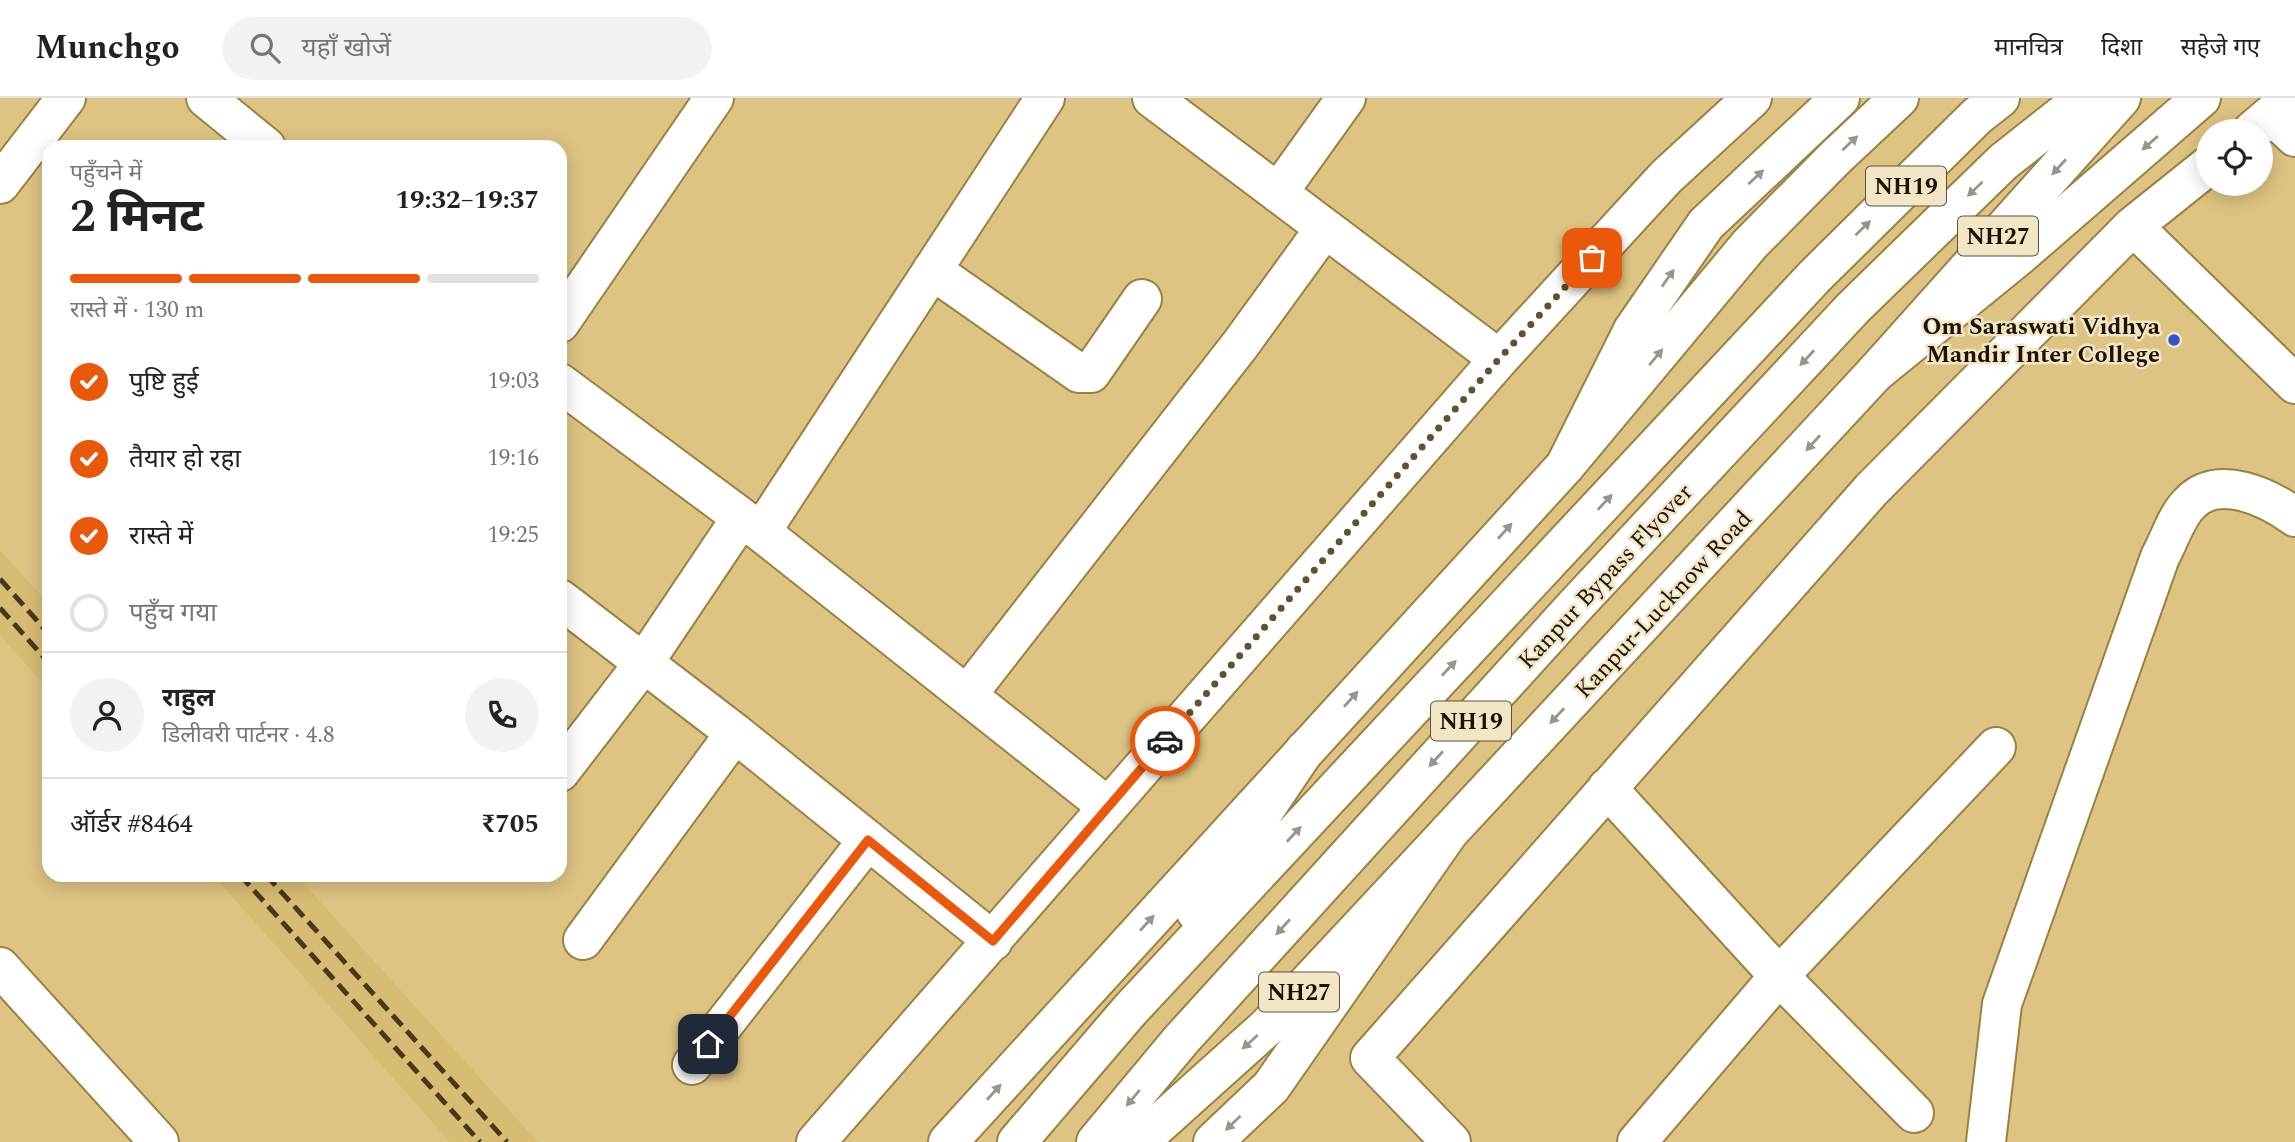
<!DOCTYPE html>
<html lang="hi">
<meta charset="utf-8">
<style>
body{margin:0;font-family:Spectral,"Noto Sans Devanagari",serif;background:#f2f2f2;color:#222;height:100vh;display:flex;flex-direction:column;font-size:26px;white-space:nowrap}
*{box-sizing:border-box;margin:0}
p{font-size:23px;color:#767676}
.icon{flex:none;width:38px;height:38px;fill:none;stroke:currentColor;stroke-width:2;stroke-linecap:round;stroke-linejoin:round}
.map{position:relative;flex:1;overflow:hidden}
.drawer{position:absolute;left:42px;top:42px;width:525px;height:742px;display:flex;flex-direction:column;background:#fff;border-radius:21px;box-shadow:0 4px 18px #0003}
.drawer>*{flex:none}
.buttons{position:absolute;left:2196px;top:21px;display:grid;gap:14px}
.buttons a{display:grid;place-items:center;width:77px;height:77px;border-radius:50%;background:#fff;box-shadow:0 4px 18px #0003;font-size:35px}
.pin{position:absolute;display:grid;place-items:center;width:60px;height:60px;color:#fff;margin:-30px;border-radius:14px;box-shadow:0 4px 10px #0006}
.courier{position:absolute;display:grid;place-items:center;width:70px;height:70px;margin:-35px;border:5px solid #ea580c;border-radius:50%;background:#fff;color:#222;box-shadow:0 2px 9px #0007}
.overview em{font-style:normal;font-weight:700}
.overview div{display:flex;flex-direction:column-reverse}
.overview{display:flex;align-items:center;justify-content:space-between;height:119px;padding:0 28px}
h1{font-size:46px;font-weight:700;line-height:52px}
.bar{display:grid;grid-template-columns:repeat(4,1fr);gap:10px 7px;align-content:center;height:84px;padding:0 28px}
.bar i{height:9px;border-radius:5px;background:#e0e0e0}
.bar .on{background:#ea580c}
.bar p{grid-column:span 4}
.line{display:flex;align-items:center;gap:18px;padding:0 28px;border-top:2px solid #e0e0e0}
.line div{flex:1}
.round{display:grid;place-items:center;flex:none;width:74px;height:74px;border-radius:37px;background:#f2f2f2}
ol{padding:0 28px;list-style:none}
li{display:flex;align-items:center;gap:21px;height:77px}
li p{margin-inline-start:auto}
li .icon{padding:7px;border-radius:50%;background:#ea580c;color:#fff;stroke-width:4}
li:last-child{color:#767676}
li i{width:38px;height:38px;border:4px solid #e0e0e0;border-radius:50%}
header{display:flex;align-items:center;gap:42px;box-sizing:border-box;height:98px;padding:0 35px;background:#fff;border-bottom:2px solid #e0e0e0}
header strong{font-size:33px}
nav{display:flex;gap:38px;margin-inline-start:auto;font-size:24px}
.search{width:490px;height:63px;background:#f2f2f2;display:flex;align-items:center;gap:18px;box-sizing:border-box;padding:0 24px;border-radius:38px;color:#767676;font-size:26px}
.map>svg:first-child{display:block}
</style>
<header>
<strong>Munchgo</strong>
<div class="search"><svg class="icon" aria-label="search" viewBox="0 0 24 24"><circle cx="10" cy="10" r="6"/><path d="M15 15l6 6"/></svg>यहाँ खोजें</div>
<nav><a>मानचित्र</a><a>दिशा</a><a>सहेजे गए</a></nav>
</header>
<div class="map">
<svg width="2295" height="1044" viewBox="0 0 2295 1044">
<rect width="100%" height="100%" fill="#dec483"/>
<path fill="#d9bc73" d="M0,452L49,506V593L0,537Z
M213,777H296L538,1044H450Z"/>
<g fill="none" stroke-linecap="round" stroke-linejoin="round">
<defs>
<path id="minor" d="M206,0L266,49
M1152,0L1499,261
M2272,17L2295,39
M2252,33L2291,0
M0,86L66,0
M1278,95L1346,0
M2133,128L2295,286
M932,172L1079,275H1091L1142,201
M560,225L714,0
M560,285L761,434L1108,709
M761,434L1045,0
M560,501L735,635L993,843
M967,597L1240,247L1325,130
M560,674L643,566L741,420
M1607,690L1779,878L1996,649
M583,842L735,635
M0,869L159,1044
M692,967L868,742
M816,1044L1499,261L1666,79L1752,0
M1451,1044L1370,960L1871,392L2133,128L2208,68
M1637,1044L1779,878L1914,1015
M1986,1044L2002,906L2160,459C2169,443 2176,419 2189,406C2217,374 2269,400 2295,419"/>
<path id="major" d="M948,1044L1565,368L1633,232L1706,126L1840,0
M1213,1044L1271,989L1449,734L1875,275L2020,157L2201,0"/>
<path id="highway" d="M1875,275L2121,0
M1565,368L1750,146L1835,60L1899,0
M1196,814L1305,652
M1017,1044L1130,912L1815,178L1977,18L2000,0
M1096,1044L1181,942L1576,507L1853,210L2003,64L2084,0
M1139,1044L1267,929L1449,734"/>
</defs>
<use href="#minor" stroke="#9a8242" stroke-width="42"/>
<use href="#major" stroke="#9a8242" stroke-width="42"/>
<use href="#highway" stroke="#9a8242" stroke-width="42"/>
<use href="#minor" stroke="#fff" stroke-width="38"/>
<use href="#major" stroke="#fff" stroke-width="38"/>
<use href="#highway" stroke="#fff" stroke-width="38"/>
<path stroke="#46391c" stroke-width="5" stroke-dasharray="14 7" stroke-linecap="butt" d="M0,481L49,536
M0,510L49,565
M240,777L480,1044
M266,777L507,1044"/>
</g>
<defs><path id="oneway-solid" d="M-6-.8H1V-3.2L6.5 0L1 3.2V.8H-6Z" transform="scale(1.75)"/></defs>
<g fill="#99958c">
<use href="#oneway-solid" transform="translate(1850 45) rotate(-43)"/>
<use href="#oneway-solid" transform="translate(2150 45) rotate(139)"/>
<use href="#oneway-solid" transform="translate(2059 69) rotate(132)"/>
<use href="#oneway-solid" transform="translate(1756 79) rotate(-43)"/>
<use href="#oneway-solid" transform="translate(1975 91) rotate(136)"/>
<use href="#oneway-solid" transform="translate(1863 130) rotate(-44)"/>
<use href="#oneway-solid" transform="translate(1668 180) rotate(-55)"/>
<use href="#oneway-solid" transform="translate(1656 259) rotate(-50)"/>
<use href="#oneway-solid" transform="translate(1807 260) rotate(133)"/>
<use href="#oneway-solid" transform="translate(1813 345) rotate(132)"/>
<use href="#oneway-solid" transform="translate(1605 404) rotate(-47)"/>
<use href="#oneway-solid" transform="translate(1505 433) rotate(-48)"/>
<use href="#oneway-solid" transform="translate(1449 570) rotate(-47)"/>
<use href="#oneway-solid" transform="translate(1351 601) rotate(-48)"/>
<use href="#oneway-solid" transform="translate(1557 618) rotate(133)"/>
<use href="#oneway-solid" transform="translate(1436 661) rotate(132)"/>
<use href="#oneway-solid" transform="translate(1294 736) rotate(-47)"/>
<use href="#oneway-solid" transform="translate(1147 825) rotate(-48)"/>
<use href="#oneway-solid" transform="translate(1283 829) rotate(132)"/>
<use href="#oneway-solid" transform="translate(1250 944) rotate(138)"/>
<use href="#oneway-solid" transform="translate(994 994) rotate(-48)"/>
<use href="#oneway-solid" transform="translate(1133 1000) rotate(130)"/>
<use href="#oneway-solid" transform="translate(1233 1025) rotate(136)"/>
</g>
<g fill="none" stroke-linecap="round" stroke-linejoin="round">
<path stroke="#61512e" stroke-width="7" stroke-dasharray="0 12.6" d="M1165,643L1499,261L1592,160"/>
<path stroke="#ea580c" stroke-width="9" d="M708,946L868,742L993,843L1165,643"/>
</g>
<circle fill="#3652c4" stroke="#f3e6c6" stroke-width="2.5" cx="2174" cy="242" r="7"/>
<g text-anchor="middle" stroke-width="5" stroke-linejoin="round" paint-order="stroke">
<g fill="#f3e6c6" stroke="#5d523b" stroke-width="2">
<rect x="1866" y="68.5" width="80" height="39" rx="5"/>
<rect x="1958" y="118.5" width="80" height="39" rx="5"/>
<rect x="1431" y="603.5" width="80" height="39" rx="5"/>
<rect x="1259" y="874.5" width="80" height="39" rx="5"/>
</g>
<g font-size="23" font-weight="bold" fill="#1d1300">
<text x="1906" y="96">NH19</text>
<text x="1998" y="146">NH27</text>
<text x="1471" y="631">NH19</text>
<text x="1299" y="902">NH27</text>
</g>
<g font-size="24" font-weight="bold" fill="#1d1300" stroke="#f3e6c6" text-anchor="end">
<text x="2160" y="236">Om Saraswati Vidhya<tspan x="2160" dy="28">Mandir Inter College</tspan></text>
</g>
<g font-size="24" fill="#1d1300" stroke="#f3e6c6">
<text transform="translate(1605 478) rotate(-47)" y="8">Kanpur Bypass Flyover</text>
<text transform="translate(1663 506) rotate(-47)" y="8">Kanpur-Lucknow Road</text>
</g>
</g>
</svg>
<div class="buttons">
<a><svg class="icon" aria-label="locate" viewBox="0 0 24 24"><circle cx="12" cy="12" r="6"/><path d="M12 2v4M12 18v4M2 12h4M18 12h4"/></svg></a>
</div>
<div class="pin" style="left:1592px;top:160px;background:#ea580c"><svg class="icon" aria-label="bag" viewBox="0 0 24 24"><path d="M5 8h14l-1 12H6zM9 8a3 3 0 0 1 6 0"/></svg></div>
<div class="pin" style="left:708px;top:946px;background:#1f2937"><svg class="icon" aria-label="home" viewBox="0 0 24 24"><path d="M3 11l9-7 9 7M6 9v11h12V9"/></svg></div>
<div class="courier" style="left:1165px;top:643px"><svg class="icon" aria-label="car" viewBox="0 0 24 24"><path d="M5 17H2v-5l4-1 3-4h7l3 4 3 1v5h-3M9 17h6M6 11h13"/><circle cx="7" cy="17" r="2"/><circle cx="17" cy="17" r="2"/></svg></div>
<section class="drawer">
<div class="overview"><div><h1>2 मिनट</h1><p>पहुँचने में</p></div><em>19:32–19:37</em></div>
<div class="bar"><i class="on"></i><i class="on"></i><i class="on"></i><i></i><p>रास्ते में · 130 m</p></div>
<ol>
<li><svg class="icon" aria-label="check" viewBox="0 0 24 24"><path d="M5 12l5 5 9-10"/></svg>पुष्टि हुई<p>19:03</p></li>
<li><svg class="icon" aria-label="check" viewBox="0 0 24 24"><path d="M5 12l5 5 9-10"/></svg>तैयार हो रहा<p>19:16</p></li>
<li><svg class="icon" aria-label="check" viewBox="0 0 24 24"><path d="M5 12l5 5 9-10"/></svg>रास्ते में<p>19:25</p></li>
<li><i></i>पहुँच गया</li>
</ol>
<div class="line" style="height:126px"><a class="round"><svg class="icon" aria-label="person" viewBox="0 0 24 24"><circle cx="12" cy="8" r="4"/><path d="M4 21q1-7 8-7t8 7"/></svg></a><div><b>राहुल</b><p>डिलीवरी पार्टनर · 4.8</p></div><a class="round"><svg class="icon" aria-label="phone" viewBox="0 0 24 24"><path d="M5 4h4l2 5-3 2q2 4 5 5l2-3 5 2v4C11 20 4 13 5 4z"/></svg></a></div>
<div class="line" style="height:91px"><div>ऑर्डर #8464</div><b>₹705</b></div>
</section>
</div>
